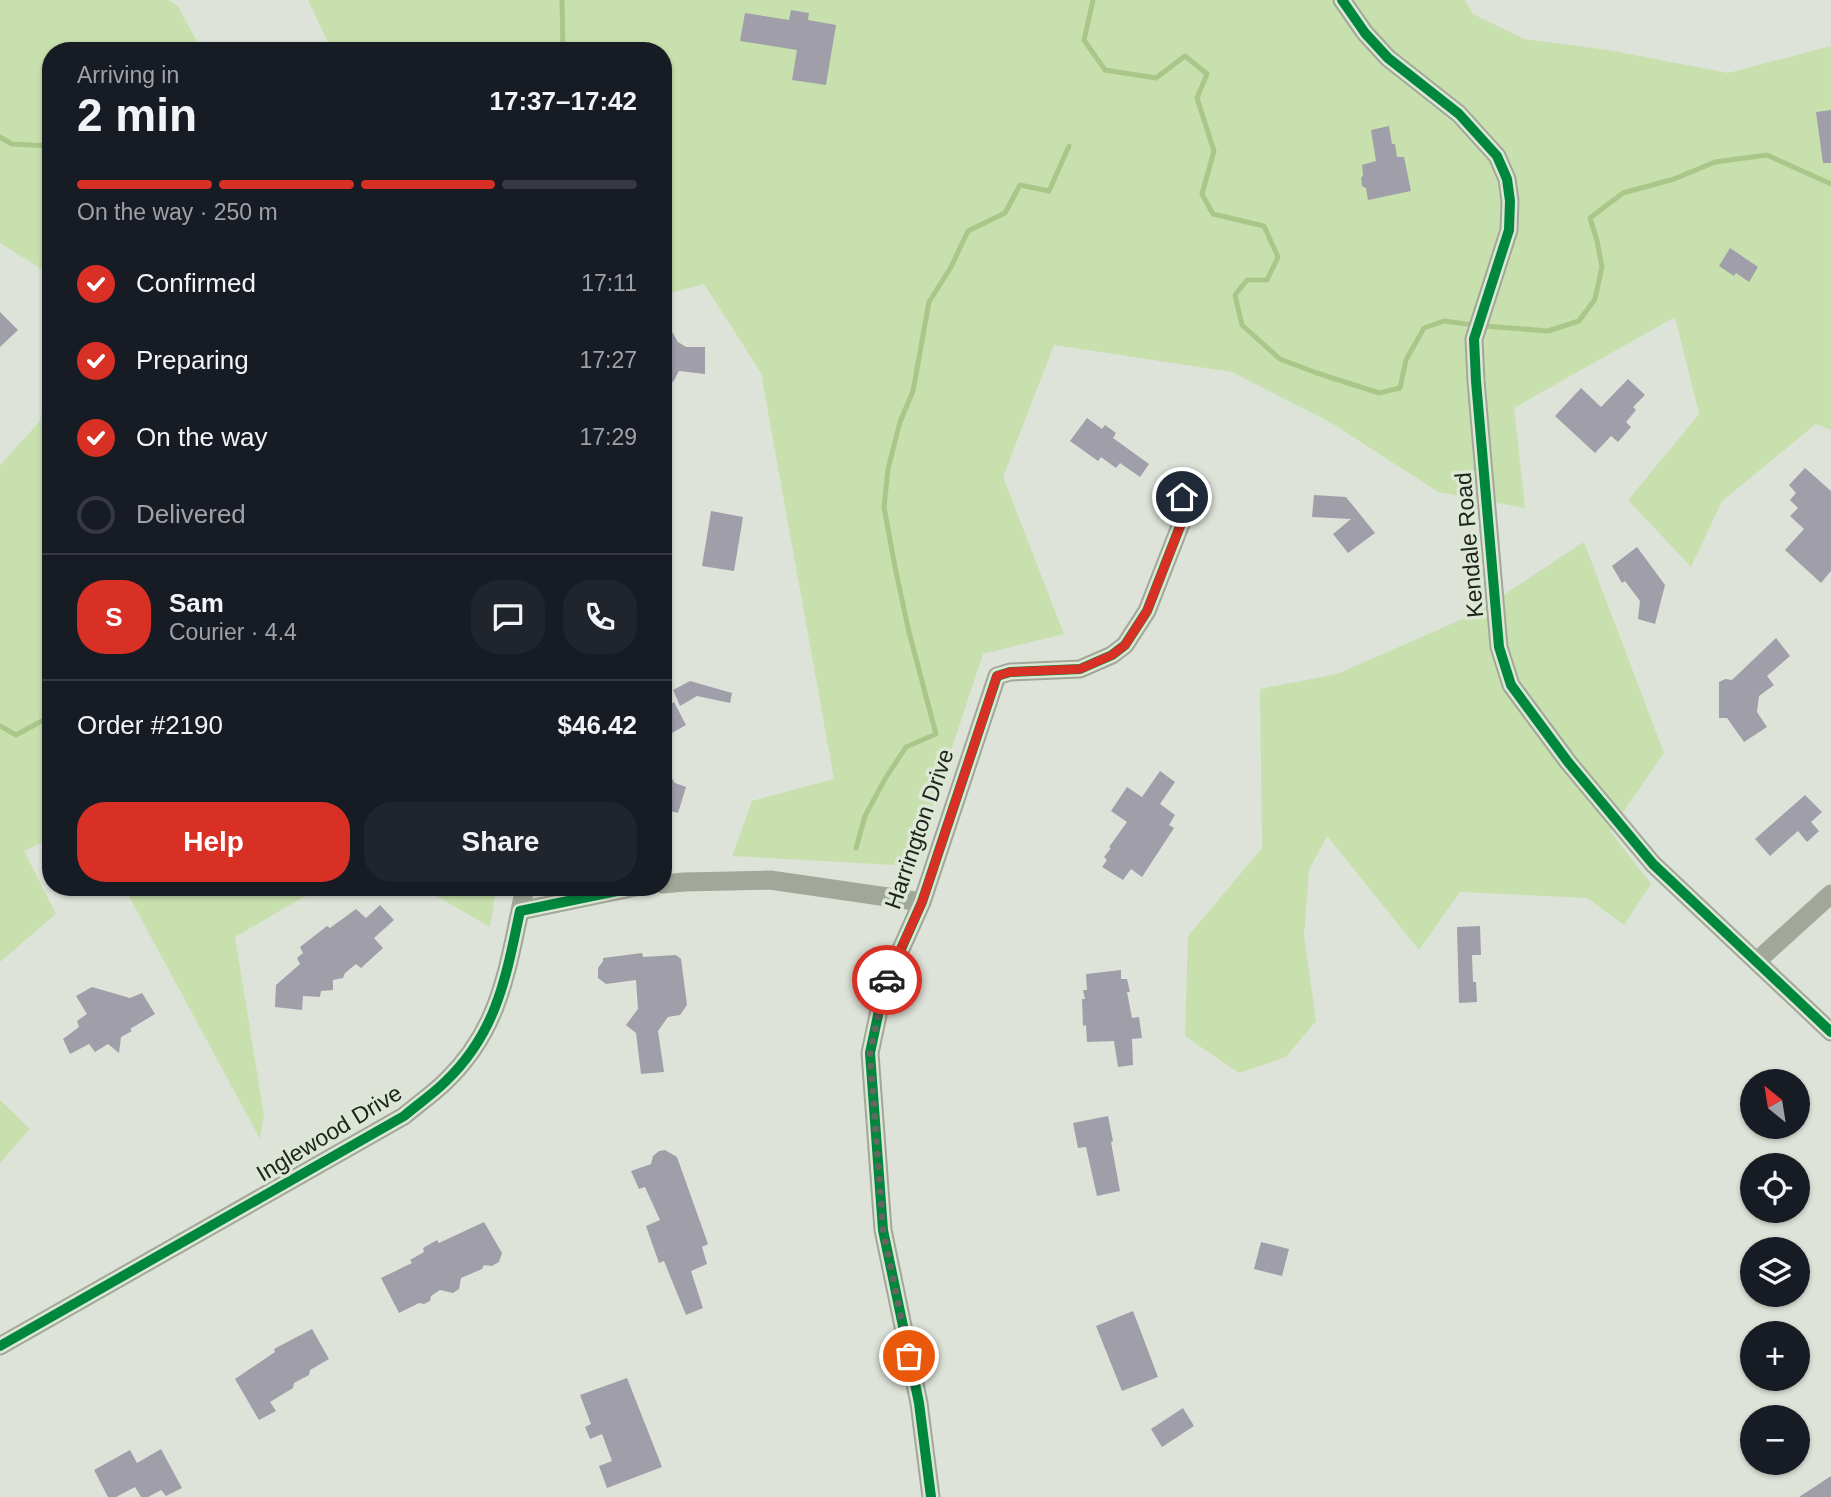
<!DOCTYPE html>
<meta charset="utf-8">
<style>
body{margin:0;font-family:Helvetica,sans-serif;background:#20242c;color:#f1f3f6;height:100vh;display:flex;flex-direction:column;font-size:26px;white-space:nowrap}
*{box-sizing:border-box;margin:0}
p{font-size:23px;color:#9ea1a6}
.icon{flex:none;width:38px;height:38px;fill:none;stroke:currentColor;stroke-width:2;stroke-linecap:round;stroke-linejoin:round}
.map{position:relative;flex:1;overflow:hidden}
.panel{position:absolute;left:42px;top:42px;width:630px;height:854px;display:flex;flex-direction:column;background:#171b24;border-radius:28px;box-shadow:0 2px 5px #0004}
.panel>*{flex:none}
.needle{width:46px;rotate:330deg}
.fabs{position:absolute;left:1740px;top:1069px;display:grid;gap:14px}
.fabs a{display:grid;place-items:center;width:70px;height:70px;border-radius:50%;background:#171b24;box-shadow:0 2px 5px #0004;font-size:35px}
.pin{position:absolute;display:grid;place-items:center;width:60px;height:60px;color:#fff;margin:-30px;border:4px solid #fff;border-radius:50%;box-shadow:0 2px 7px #0007}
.courier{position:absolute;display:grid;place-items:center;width:70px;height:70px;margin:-35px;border:5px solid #d93025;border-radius:50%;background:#fff;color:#222;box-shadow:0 2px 9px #0007}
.headline em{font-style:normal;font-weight:800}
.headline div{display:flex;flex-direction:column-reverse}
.headline{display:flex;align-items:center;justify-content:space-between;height:119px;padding:0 35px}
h1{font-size:46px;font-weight:800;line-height:52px}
.bar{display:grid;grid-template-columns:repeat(4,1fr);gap:10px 7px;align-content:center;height:84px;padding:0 35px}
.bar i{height:9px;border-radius:5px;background:#363941}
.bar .selected{background:#d93025}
.bar p{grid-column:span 4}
.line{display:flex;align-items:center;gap:18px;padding:0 35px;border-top:2px solid #363941}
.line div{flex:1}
.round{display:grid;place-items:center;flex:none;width:74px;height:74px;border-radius:28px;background:#20242c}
ol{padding:0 35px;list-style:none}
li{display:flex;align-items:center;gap:21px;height:77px}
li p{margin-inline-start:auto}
li .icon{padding:7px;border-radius:50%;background:#d93025;color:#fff;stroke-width:4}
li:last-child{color:#9ea1a6}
li i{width:38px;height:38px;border:4px solid #363941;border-radius:50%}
.action{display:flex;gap:14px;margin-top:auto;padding:14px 35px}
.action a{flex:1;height:80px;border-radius:28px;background:#d93025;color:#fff;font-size:28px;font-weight:800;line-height:80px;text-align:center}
.action a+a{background:#20242c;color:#f1f3f6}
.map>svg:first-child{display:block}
</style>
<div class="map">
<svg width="1831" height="1497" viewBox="0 0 1831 1497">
<rect width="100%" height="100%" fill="#dee3d9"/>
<path fill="#c8e0ae" d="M0,0H168L178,6L202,51H51V275L0,243Z
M308,0H1465L1473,14L1524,39L1608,50L1728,73L1831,46V430L1816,424L1722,501L1691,567L1628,500L1699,414L1675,317L1514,408L1525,508L1438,492L1330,422L1232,372L1054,345L1003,477L1064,634L983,654L913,866L732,856L752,801L834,779L761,373L704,284L663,295V51H332Z
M51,352V838L24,851L56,914L0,962V465L40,421Z
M1584,542L1664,753L1610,831L1651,884L1624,925L1587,898L1460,892L1419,950L1327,836L1309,870L1304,935L1316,1021L1286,1057L1239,1073L1185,1036L1188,936L1262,848L1260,689L1337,674L1476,613Z
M124,887H321L235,937L264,1115L260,1139Z
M421,887H495L496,889L490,927Z
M0,1100L30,1129L0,1163Z"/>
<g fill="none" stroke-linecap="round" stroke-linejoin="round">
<path stroke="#aac78a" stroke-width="5" d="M562,0L563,51
M1093,0L1084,40L1105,70L1156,78L1185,56L1207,74L1197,98L1214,151L1202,194L1213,214L1264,226L1278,257L1267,280H1247L1235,295L1242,325L1280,359L1317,373L1379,393L1400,388L1406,360L1424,328L1444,321L1474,325
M0,137L12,144L51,146
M1484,326L1548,331L1579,321L1595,299L1602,267L1597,241L1590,218L1623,193L1674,179L1715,162L1767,155L1831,184
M0,726L16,735L51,716
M856,848L865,816L885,779L906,747L936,734L909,632L895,567L884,507L888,469L900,422L913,391L929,302L951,267L968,231L1005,213L1020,185L1049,191L1069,146"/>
</g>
<path fill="#9f9ea9" d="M791,10L809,13L808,20L836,25L826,85L792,80L797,50L740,41L745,13L789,20Z
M1831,110V163H1823L1816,112Z
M1389,126L1392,144H1395L1397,157H1404L1411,191L1368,200L1366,188L1362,186L1361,178L1363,175L1362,165L1376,161L1371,130Z
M1730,248L1758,267L1749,282L1736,273L1734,276L1719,266Z
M0,312L18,330L0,347Z
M663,317L678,342L686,347H705V374L679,371L673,382L663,376Z
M1628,379L1645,395L1633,407L1636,410L1626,422L1631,427L1618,442L1611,436L1595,453L1555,416L1581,388L1601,407Z
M1087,418L1102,429L1105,425L1116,433L1113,438L1149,464L1140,477L1120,463L1116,468L1101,457L1098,461L1070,441Z
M1805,468L1831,491V571L1821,583L1785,550L1804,529L1790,516L1798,508L1790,500L1796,493L1789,485Z
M1314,495L1346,497L1375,533L1348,553L1333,534L1351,519L1312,517Z
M711,511L743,517L734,571L702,566Z
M1637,547L1665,585L1655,624L1638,619L1640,601L1625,581L1622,583L1612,566Z
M1776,638L1790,656L1767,676L1774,685L1759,696L1757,712L1767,727L1744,742L1727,718H1719V682L1725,679L1732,680Z
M690,681L732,693L730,703L697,696L680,706L673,690Z
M674,702L686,725L663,738V708Z
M663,765L675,783L686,787L678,813L663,809Z
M1160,771L1175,782L1160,804L1175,815L1169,825L1174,828L1142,877L1131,869L1123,880L1102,867L1107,860L1104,857L1111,848L1109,847L1127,822L1111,811L1127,787L1142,797Z
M1805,795L1822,812L1811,822L1819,831L1807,842L1798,831L1770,856L1755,839Z
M380,905L394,920L374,938L383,948L361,968L356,964L345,973L343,978L333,980V990L321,991L320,997L303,996L302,1010L275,1007L276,985L300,964L297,958L303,953L300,947L327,926L330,928L356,909L366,918Z
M1480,926L1481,955H1472L1473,982H1476L1477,1002L1459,1003L1457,927Z
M642,953L643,957L676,955L681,959L687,1005L680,1015L668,1017L658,1031L664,1072L641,1074L636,1033L626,1025L638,1009L636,980L606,984L598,978V968L603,961V958Z
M1121,970V979H1127L1130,992H1127L1132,1018L1139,1017L1142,1038L1132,1039L1133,1065L1118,1067L1114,1041L1087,1042L1086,1025L1083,1026L1082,999H1085L1083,990H1087L1086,974Z
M92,987L130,998L142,993L155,1014L130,1029L132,1031L121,1037L119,1053L108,1044L95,1052L89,1044L70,1054L63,1039L79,1027L77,1021L87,1014L76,996Z
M1108,1116L1113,1141L1111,1142L1120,1191L1097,1196L1086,1147L1078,1148L1073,1123Z
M665,1150L677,1157L708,1244L702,1247L707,1264L691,1271L703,1308L686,1315L664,1261L659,1263L646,1226L660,1220L645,1187L639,1189L631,1171L651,1164L653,1156L659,1151Z
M484,1222L502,1253L499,1262L492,1266L484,1265L482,1269L461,1278L459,1289L453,1293L440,1290L431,1296L430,1301L424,1304L419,1303L399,1313L381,1278L412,1263L410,1260L424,1252L423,1248L437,1240L439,1243Z
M1261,1242L1289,1249L1282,1276L1254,1269Z
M1133,1311L1158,1377L1122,1391L1096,1326Z
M312,1329L329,1359L310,1370L309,1375L294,1383L293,1388L270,1402L276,1411L259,1420L235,1379L275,1352L274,1349Z
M627,1378L662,1467L607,1488L599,1466L612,1461L602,1434L590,1439L585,1427L591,1424L580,1395Z
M1183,1408L1194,1426L1162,1447L1151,1429Z
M161,1449L182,1488L166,1496L161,1490L148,1497H141L135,1487L116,1497H108L94,1470L130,1450L137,1463Z
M1831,1476V1497H1799Z"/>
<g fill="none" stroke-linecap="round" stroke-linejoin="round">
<path stroke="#a1a899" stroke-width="19" d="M1342,0L1365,33L1388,58L1459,114L1497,156L1507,179L1510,201L1509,230L1474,339L1476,381L1499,647L1511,685L1568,762L1653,864L1831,1032
M663,884L684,882L770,880L922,902
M520,911L525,887
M1757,961L1831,894
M0,1346L404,1116C418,1104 433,1094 446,1081C497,1032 506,977 520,911L636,887
M931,1497L919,1403L883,1230L870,1053L884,987L922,902L997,676L1010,672L1080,669L1112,655L1125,645L1147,611L1186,511L1182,497"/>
<defs>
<path id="cycleway" d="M1342,0L1365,33L1388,58L1459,114L1497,156L1507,179L1510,201L1509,230L1474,339L1476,381L1499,647L1511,685L1568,762L1653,864L1831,1032
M0,1346L404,1116C418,1104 433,1094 446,1081C497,1032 506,977 520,911L636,887
M931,1497L919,1403L883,1230L870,1053L884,987L922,902L997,676L1010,672L1080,669L1112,655L1125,645L1147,611L1186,511L1182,497"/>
</defs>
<use href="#cycleway" stroke="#dde7d5" stroke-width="15"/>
<use href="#cycleway" stroke="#00873e" stroke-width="10"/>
</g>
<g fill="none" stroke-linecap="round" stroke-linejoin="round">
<path stroke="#63675f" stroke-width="7" stroke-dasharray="0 12.6" d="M887,980L884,987L870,1053L883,1230L909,1356"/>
<path stroke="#d93025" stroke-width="9" d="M887,980L922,902L997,676L1010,672L1080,669L1112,655L1125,645L1147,611L1186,511L1182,497"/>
</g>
<g text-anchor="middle" stroke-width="7" stroke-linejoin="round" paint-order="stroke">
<g font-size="23" fill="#21241d" stroke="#dde7d5">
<text transform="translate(1469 545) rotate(-95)" y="8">Kendale Road</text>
<text transform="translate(919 829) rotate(-71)" y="8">Harrington Drive</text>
<text transform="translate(329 1133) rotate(-31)" y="8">Inglewood Drive</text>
</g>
</g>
</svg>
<div class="fabs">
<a><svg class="needle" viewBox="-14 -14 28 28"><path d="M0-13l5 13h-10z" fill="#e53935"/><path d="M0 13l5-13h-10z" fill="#9ea1a6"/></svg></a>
<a><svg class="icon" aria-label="locate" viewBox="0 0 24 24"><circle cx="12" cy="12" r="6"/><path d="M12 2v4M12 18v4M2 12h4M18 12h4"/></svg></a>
<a><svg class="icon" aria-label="layers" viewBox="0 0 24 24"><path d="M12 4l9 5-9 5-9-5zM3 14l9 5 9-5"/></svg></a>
<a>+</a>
<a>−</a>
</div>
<div class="pin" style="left:909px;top:1356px;background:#ea580c"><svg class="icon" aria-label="bag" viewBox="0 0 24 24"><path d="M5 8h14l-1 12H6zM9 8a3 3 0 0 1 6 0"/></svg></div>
<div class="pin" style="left:1182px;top:497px;background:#1f2937"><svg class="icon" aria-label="home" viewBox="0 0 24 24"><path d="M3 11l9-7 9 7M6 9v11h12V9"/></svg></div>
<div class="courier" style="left:887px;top:980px"><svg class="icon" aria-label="car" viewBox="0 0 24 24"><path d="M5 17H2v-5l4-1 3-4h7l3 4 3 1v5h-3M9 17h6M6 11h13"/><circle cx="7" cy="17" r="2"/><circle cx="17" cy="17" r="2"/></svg></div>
<section class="panel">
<div class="headline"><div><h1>2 min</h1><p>Arriving in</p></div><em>17:37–17:42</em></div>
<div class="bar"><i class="selected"></i><i class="selected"></i><i class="selected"></i><i></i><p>On the way · 250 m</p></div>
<ol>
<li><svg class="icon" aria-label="check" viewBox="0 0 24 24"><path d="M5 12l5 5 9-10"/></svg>Confirmed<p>17:11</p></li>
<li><svg class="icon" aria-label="check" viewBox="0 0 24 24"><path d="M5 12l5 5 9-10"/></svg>Preparing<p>17:27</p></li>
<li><svg class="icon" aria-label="check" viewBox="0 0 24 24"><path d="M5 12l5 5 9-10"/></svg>On the way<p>17:29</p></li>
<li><i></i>Delivered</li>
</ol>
<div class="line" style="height:126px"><b class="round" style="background:#d93025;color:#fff">S</b><div><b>Sam</b><p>Courier · 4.4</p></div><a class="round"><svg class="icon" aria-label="chat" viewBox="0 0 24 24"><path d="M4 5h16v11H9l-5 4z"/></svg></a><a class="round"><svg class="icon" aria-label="phone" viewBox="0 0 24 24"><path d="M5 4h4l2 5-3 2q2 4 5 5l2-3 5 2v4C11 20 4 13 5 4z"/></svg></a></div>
<div class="line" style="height:91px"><div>Order #2190</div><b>$46.42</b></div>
<div class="action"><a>Help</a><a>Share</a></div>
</section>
</div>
